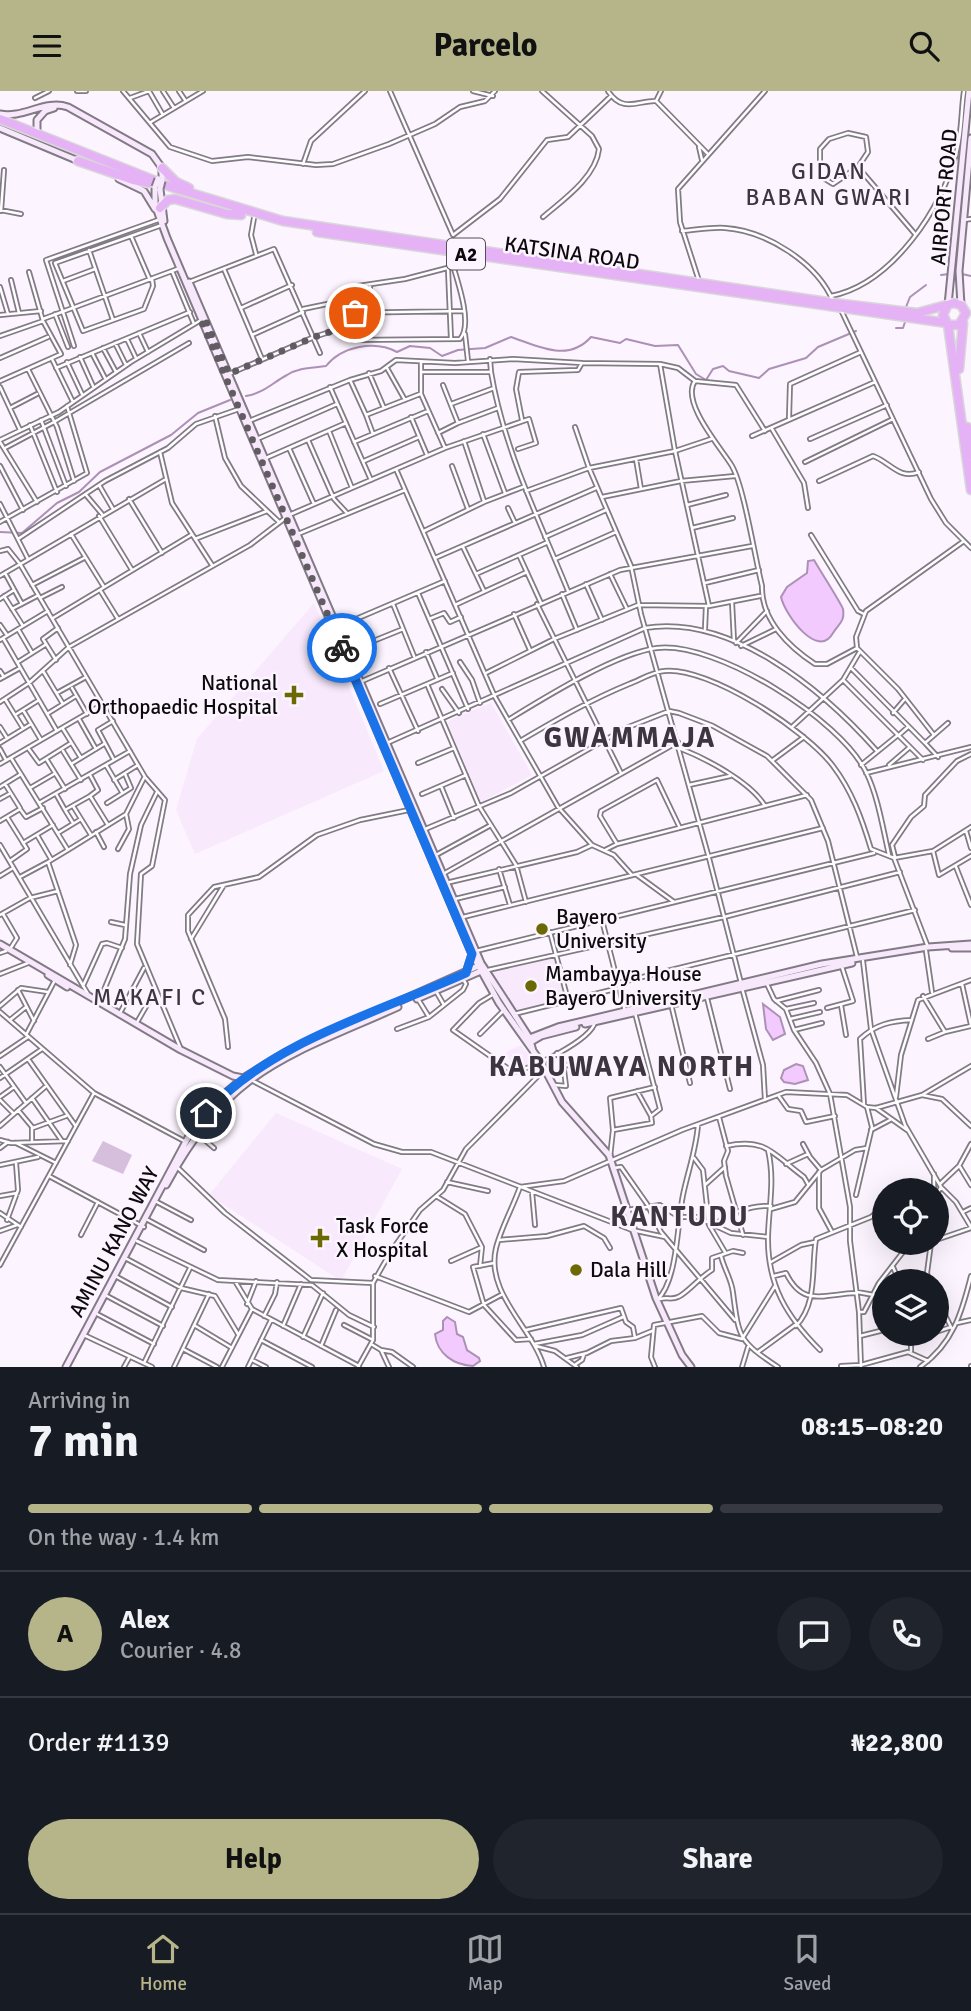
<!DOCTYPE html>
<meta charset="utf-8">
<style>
body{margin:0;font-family:Signika,sans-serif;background:#20242c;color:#f1f3f6;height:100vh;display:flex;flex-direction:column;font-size:26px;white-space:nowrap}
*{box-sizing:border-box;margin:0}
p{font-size:23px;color:#9ea1a6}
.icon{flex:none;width:38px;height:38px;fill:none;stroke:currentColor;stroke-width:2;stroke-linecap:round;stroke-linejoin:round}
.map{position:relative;height:1276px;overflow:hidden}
.details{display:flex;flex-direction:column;background:#171b24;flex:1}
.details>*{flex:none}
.controls{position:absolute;left:872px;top:1087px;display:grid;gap:14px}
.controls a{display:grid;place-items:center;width:77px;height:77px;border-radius:50%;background:#171b24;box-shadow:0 7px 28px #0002;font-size:35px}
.pin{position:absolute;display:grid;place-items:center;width:60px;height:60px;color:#fff;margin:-30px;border:4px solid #fff;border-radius:50%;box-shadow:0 2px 7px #0007}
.courier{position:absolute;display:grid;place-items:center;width:70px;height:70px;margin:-35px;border:5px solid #1a73e8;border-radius:50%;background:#fff;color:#222;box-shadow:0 2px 9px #0007}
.head em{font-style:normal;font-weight:800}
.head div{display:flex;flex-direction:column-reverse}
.head{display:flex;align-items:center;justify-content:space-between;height:119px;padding:0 28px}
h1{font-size:46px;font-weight:800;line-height:52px}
.bar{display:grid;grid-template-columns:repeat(4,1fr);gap:10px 7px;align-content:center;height:84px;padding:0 28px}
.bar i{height:9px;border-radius:5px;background:#363941}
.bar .selected{background:#b5b589}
.bar p{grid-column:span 4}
.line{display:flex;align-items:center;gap:18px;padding:0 28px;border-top:2px solid #363941}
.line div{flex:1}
.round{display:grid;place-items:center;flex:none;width:74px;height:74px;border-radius:37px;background:#20242c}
.primary-button{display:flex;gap:14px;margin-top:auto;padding:14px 28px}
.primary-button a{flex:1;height:80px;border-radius:42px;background:#b5b589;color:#111;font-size:28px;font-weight:800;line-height:80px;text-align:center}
.primary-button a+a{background:#20242c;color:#f1f3f6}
header{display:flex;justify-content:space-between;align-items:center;height:91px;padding:0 28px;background:#b5b589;color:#111;font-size:32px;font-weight:800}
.tab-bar{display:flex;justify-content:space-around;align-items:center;height:98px;border-top:2px solid #363941;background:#171b24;font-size:19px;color:#9ea1a6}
.tab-bar a{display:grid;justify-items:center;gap:4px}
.tab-bar .selected{color:#b5b589}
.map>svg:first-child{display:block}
</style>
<header><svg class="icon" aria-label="menu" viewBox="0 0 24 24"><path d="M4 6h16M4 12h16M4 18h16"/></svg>Parcelo<svg class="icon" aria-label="search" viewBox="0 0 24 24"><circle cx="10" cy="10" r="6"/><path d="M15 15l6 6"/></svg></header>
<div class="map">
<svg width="971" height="1276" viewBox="0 0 971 1276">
<rect width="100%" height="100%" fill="#fcf4fe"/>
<path fill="#f8e9fc" d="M314,512L384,680L195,763L176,719L197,648Z
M491,612L532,684L481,711L448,633L450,629Z
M554,867L564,908L516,920L493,881Z
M521,954L533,970L514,980L506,961Z
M276,1022L402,1078L341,1190L209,1104Z"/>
<path fill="#d6bedd" d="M103,1050L132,1064L123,1083L92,1070Z"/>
<path fill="#f2cafe" stroke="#ad90b6" stroke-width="2" d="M814,469C819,478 841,512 843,518C845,531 839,532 833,542C818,569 785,524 781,506L787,496L807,482L808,470Z
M763,913L780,926L785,943L773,949L766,938Z
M796,973L803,975L808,989L795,993L784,991L781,987L784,979Z
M447,1226L455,1231L457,1243L463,1246L467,1259L479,1267L480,1270L473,1275C454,1274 437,1263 435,1243L443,1239V1230Z"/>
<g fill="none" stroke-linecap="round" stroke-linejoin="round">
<path stroke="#ad90b6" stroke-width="2" d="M962,183L971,185
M941,184L949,183
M906,216L910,206L926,194
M896,237H903L905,231
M246,305C264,302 272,292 287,284C299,276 313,277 326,275C342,255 375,249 397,261L410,255L430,257L442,265L458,259L485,257L511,246C538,255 568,272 591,246L620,252L626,248L655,255L678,254L696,283L706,289L713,278L723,275L729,280L759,287L769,278L806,267L818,256L856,240
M0,441L22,442L57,412L79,401L100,381L171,344L198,322L230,309"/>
<defs>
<path id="street" d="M77,0H86
M123,0L170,56L212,70L248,66L316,74L333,73L389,53L435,33L460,16L485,10L495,0
M149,0L163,24
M163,0L174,17
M179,0L185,9
M390,0L453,144L500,108L547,49L568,46L611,5
M473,0L493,5
M542,0L592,45L599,58C596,86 563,109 543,126
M608,0C623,23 639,9 656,10L661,0
M35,7L49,0
M130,7L149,0
M656,10L707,62
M151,31L203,0
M848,42L866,46L868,61L858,76L833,93L820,85V58L829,48Z
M699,56L702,69
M303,73L311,50L365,0
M858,76L915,143
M0,119L21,123
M1,120L4,79
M254,127L251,144L256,163
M963,129L971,128
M682,140C696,139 711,136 725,137C767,140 817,172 833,210
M131,145L150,189
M89,159L113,229
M224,178L262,268
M448,178L451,248
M172,180L194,233
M152,188L153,195L144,218L83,240L55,172L162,134
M11,189L19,222
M63,190L95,178
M699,190L680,131L678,98L765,0
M189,191L274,158L320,262
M370,194V222
M0,196L8,223
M831,205C892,193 943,117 957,59C962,40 961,20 964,0
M332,212L340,222L346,244L352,249L460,248C475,232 453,178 449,161
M241,217L292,194
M303,218L332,212L358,195L405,188L451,176
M841,219L931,408L946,432L971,457
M340,222L464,220
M55,223L68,256
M0,224L41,220
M43,228L180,177
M139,242L148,261
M465,243L468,270
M252,244L303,221
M0,245L43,230
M127,248L136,267
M115,252L126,274
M74,255L46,169L158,129
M103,257L116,281
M92,262L105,287
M80,266L93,295
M0,267L48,246
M52,268L73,311
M490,268L491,281
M67,271L82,303
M421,271V303L445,357
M660,273L675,360L709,515
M56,277L190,221
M387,277L405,309
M28,278L57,336L74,390
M421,281H491C504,359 539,428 568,500
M369,282L384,317
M229,283L314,246L342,237
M350,289L366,324
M0,290L61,263L43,230L29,181
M695,290C680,311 722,358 732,375C744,396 755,467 762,495C761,529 789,556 815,573H827L857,557
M0,296L20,339
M330,296L371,389
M451,313L494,297
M10,317L37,303
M215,325L225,367L241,395L279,431
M411,326L427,364
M789,327L790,293L861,261
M41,329L66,395
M522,329L516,298L519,281L578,279L582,272L660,273L678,277L695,290L736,294L765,340
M249,330L350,289L381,280L396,269L455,272L513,268L582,272
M458,332L498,317
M30,334L57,401
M575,336L589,377L631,475L641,523L709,767L741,892
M772,338L804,392L808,417
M329,340L352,397
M438,342L458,332L443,294
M373,343L366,324L420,303
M483,343L505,402
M752,345L875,291
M257,348L337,313
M810,348L887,314
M0,349L59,321L131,271L201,229
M308,349L334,408L347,422
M464,350L484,410
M0,351L37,411
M354,351L428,320
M5,357L54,331L189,252
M289,357L314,413
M160,361L172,412L212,474
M266,367L346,332
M636,368L641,398
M364,370L419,346
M805,371L893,328
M0,375L23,419
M452,375L468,418
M396,378L495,606L558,716L592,754L614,764L632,784
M819,390L873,365C890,371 899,389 919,381
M99,394L113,418
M526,400L589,377L675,360L711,348
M86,404L102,423
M602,406L681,390L735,385
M129,408L162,462
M0,413L28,468
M687,414L726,404
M508,417L515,432
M289,424L445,357L529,328L536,352L518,358
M99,425L132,479
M0,431L87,382L67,315
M692,437L733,427
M424,440L484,411L523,396
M71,443L104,496
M298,443L405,399
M811,444L858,520L864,523
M545,446L606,419
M18,448L105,390L168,357L196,333L239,318
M195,448L267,420
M463,456L484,500
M0,460L8,458L20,473L145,686L165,709L152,775L141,783L137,853L180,956
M519,464L541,512
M435,467L596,397
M555,468L616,441
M5,482L22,513
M476,483L546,452
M610,483L627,518
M0,485L166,388
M705,492L759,479
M586,493L602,529
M32,494L84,467
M100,499L118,528
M418,502L468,618
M562,503L577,539
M4,505L23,535
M40,507L62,496
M0,508L14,499
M732,511L734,550
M393,513L414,565
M537,513L621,682
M455,514L527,481
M12,518L37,505
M514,523L530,559
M53,527L191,444
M356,528L365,554
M429,528L444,522L450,531L461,526
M349,531L445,490
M0,534L7,544
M18,538L32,562
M705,538L706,515
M3,547L57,640
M0,549L48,520
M736,552L767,520
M361,555L403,538
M741,555L776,538
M426,561L437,587
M56,569L43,548L58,537
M18,571L45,554
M460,571L472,589L480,612
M389,577L418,640
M851,577L925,652
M0,580L4,586
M43,580L63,613
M486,582L554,548L638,514L709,515L760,505
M0,588L20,577
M843,589L923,669
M360,591L620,479L752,455
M427,593L479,715L516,774L526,811
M72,597L87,623
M442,598L459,622
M57,602L86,586
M5,608L23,637
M0,611L29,592L69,556L250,454L284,428
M380,613L453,582
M23,619L41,649
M893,622L904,609
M47,623L76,605
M15,624L39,609
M79,628L96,658
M508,629C544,607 616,562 657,557C716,550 840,628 866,681C878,705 883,738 889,764
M113,630L98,639L114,669
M0,636L7,647
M792,636L843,589L859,562
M63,638L81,667
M899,644L908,636
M934,644L898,598L857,557L856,546L866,520L964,450
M520,650C556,629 590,609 629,593C640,589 652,581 664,580C709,575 807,640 833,675C852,700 862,728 871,758L894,767L928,856
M0,652L31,633
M387,652L645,537C732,523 823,599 877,660
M28,657L39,672L71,652
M679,657C705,667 751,691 765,715
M0,658L6,669
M63,660L81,689
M938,666L925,652L948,632
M11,667L68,759L126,723L144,687
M47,669L65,698
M773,669L804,646
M418,672L454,657
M0,673L103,613
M71,673L104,653
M106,674L122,701
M861,674L898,644
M889,674L910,656
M866,682L971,656
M90,684L98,699L90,705
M114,689L138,674
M5,693L20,717
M689,694L730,685
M441,695L454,727
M0,696L21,683
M30,697L54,683
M56,703L65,719L90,705L108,734
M422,703L466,684
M0,708L9,703
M39,712L130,660
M107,712L131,697L125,683
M73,715L91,744
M65,719L73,732
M7,726L27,758L10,770
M0,730L20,718L26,726L43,717
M423,739L511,702L626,637L669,620L679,622L713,635L767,665L811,709L828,750L857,866
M966,740L971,757
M96,741L104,756
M58,742L81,728
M37,744L51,768
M23,752L53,734
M617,753L600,725L601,720L657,689L679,735
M0,754L88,903
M118,758L129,738L126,723
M68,759L48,771L76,854L70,874
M605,759L617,753L807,704
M933,760L939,784L971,765
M436,764L491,734
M895,766L892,754L911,726L924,715L925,704L957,670L971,663
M894,767L933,760L971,736
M956,776L971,814
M499,778L510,814
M443,783L678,651
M637,784L674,811
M0,785L13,777
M20,786L48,771
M446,792L577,761L592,754
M455,808L505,796
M3,823L17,847L10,858
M0,824L30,807L58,800
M463,826L823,737
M602,829L625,920
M111,831L125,834
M550,841L568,909
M191,848L224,794
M476,860L874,762
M926,860L932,901
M0,862L6,860
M863,870L871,938L905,1034L941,1096L956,1111L971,1136
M488,879L724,826L900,781
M0,883L28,872
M618,892L915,819
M767,893L774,908L786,918L794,939L816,972L830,1003L850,1116V1150L859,1221L861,1276
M962,893L971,934
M83,895L102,853L107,852L122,857
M742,897L763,974L765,1009
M18,899L34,930
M437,902L444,914
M494,903L479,912L453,939L513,981C532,978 591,949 595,931
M923,905L945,941L971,935
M707,907L730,998
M418,908L429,926
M776,910L819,899
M99,911L125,848L130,783L141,734L157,701
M671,913L690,992
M841,914L846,944
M0,915L21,897L48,901
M827,917L853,910L842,876
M786,918L814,912
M0,921L94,1002L186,1051
M514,923L619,897
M119,924L144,877
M790,928L820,921
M10,929L26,916
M136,933L155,900
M397,938L429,926L463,899L466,893L463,888
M794,939L822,932
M480,943L504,919
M26,944L55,889
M928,948L945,941
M228,956L225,928L188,840V824L214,796L259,786L317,744L360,729L409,719
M0,965L28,946
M28,968L75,1034
M564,973L579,978
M0,976L26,1012
M0,987L42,958
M253,990L374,1053L402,1061H431L632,1139L665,1146
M555,994L566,995L563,971L557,962
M637,1000L651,1025
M778,1004L788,1018L801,1020L806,1031L835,1025
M922,1004L942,1008L971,1035
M0,1006L14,996
M896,1006L901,964L918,909L971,889
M32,1007L62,1050
M0,1009L14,1023
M864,1014L860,948C876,933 891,930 912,929
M876,1017L907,1039
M18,1019L33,1037L66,1025
M719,1026L728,1060L724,1070L726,1085L743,1144
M0,1035L45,996
M613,1039L610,1007L655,996
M871,1039L890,1029
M199,1044L214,1057
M0,1049L11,1052L68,1050
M32,1051V1037
M16,1052L56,1072
M803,1053L810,1066L821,1079
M726,1055C766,1046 774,1064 804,1086L808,1093
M0,1057L8,1051
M768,1059C775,1089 769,1114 768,1145C767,1194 787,1226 820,1259
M610,1066L613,1039L652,1032L651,1025L660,1018L635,922
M694,1067L703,1079L709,1134L725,1161
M786,1073L808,1063
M0,1074L38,1066
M177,1076L225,1122L311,1189L373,1192
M960,1076L971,1094
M614,1077L621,1076L647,1113L661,1141L735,1229
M819,1081V1117L832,1141
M49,1085L144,1136
M447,1091L488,1100
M940,1093L959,1075L971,1053
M705,1094L725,1076
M934,1099V1083
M532,1101L535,1134
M856,1104L872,1036L867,1016
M0,1105L17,1102
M436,1105L465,1123L482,1156L480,1175
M936,1105L941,1096
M157,1111L191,1129
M771,1118L795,1111L821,1079L855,1059L867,1057
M627,1119L660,1114L679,1126H697L731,1142L768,1146
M963,1121L971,1117
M0,1122L21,1136
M7,1129L18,1099L16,1072
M148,1129L204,1159
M714,1136C723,1122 754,1114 771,1115
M0,1140L17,1134
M81,1144L98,1111
M499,1149L547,1145L584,1135L604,1147L610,1157
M936,1149L971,1137
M137,1150L218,1189L312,1194L349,1224L374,1236
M721,1165C724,1178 732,1189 733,1202C739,1248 739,1250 778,1276
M127,1168L181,1197L215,1205L238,1243
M451,1170L480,1157
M771,1171L801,1154L815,1151
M494,1172L473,1176L484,1214L516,1249L531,1248
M0,1174L94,1002
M893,1176L899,1190
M375,1185L469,1221L501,1204
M774,1185L786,1182C803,1217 824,1203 856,1202
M117,1186L172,1216
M235,1190L252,1218L359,1275
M929,1190L927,1182L931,1152
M857,1201L874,1204
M107,1205L163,1235
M936,1206L952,1238
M660,1208C666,1206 672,1209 678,1206C686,1203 699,1187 712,1179V1167L733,1160L743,1162
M657,1209C678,1190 677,1132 683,1104C688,1080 696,1059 698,1034
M247,1213L256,1190
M859,1221H864L879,1192L910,1152
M97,1223L154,1253
M264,1225L275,1203L277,1191
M957,1232L971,1229
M194,1234L232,1257
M344,1234L373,1249
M283,1235L301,1193
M796,1235C818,1212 811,1177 816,1148L871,1126L884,1116
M526,1239L621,1217L626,1231L633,1236L635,1247
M936,1241L951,1236
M900,1242H905
M911,1242V1260
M915,1242H931
M86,1245L152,1276
M860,1245L884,1239
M303,1246L323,1202
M742,1248L775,1195
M261,1249L312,1276
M371,1253L381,1259L389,1276
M534,1253L582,1244L623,1226
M321,1255L336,1219
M536,1255L555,1260L577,1276
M183,1258L217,1276
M381,1259L392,1261L413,1276
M758,1261L795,1234
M567,1267L587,1262L611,1250L635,1247L652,1240
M252,1269L266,1276
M144,1272L190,1177
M576,1273L582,1269L584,1263
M841,1275L861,1274L908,1261L928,1270
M124,1276L129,1267
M174,1276L209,1203
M222,1276L252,1218
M248,1276L271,1229
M358,1276L373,1249V1192L390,1162L420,1119L443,1099L466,1058L545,978
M544,1276C532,1236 485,1202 496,1157C501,1137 513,1116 520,1096L564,1090L682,1039L786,1001L847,1004L867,1016L876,1017L922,1004L971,975
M655,1276L651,1266L654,1234L702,1225L719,1242L742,1248
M742,1276L748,1256
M920,1276C953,1253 962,1221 971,1185
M971,1276V1275"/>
<path id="secondary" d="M0,23C23,28 45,8 68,16L152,63L162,77V90
M0,37L81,71
M37,42V29L45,20L54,17
M119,88L144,100L155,118
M155,96V114L167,147L472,863L499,912L541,971L562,1011L609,1064L656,1207L682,1264L691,1276
M160,98L164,130
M189,191L481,872L529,946L533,960
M948,214L969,0
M961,214L959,180L971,47
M0,853L181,959L233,985L243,987
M952,857H971
M466,882L472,863
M48,884L67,896
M417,908L481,880
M585,933L852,872
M527,948L558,936L822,873L928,856L971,853
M529,952L541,945L576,936
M166,1094C230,977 284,967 398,916
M66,1276L191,1041L222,1005L243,987L286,961L478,875"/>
<path id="highway" d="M0,28L171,96L283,130L834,212L917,222L954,212L961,214L966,222L959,234H948
M78,70L133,89L149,92
M162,77L176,91L189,97
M160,117L168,109L175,108L227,123L241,124
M317,141L947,232
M947,215L943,224L948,234L971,399
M959,278L963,232
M967,336L971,364"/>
</defs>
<use href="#street" stroke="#827a85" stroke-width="6"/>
<use href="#secondary" stroke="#827a85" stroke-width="9"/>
<use href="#highway" stroke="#d8d8d8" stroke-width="11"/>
<use href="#street" stroke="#fff" stroke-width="2.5"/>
<use href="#secondary" stroke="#f7e8fc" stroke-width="5"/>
<use href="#highway" stroke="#e5b2f5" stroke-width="8"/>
<defs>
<path id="secondary-bridge" d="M155,96L158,88
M160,98L162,90"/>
</defs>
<use href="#secondary-bridge" stroke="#827a85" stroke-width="9" stroke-linecap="butt"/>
<use href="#secondary-bridge" stroke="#f7e8fc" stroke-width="5"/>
</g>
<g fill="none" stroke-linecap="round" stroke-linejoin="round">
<path stroke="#615c62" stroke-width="7" stroke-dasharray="0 12.6" d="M342,557L201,229L205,228L229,283L314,246L342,237L340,222H355"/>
<path stroke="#1a73e8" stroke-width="9" d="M206,1022C271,950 380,921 466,882L472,863L342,557"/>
</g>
<g fill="#6b6903" stroke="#fcf4fe" stroke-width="2.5">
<path d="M290.5 593.5h7v7h7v7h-7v7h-7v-7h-7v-7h7z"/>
<circle cx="542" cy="838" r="7"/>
<circle cx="531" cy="895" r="7"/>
<path d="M316.5 1136.5h7v7h7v7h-7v7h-7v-7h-7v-7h7z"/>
<circle cx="576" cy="1179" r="7"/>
</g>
<g text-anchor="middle" stroke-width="5" stroke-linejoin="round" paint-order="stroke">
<rect fill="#fcf4fe" stroke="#555056" stroke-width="2" x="447" y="147.5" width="38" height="31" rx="5"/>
<g font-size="19" font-weight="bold" fill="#0d0a0e">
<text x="466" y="170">A2</text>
</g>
<g font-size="21" fill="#0d0a0e" stroke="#fcf4fe">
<text transform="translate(944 106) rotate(-85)" y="7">AIRPORT ROAD</text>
<text transform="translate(572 162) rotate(8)" y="7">KATSINA ROAD</text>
<text transform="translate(114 1151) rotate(-62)" y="7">AMINU KANO WAY</text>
</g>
<g font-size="21" fill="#0d0a0e" stroke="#fcf4fe" text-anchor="start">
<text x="278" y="599" text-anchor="end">National<tspan x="278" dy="24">Orthopaedic Hospital</tspan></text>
<text x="556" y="833">Bayero<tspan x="556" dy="24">University</tspan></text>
<text x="545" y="890">Mambayya House<tspan x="545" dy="24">Bayero University</tspan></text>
<text x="336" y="1142">Task Force<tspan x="336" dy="24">X Hospital</tspan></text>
<text x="590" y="1186">Dala Hill</text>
</g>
<g font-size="23" letter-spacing="2" fill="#3d353f" stroke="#fcf4fe">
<text x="829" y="88">GIDAN<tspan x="829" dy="26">BABAN GWARI</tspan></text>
<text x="150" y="914">MAKAFI C</text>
</g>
<g font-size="28" font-weight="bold" letter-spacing="2" fill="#3d353f" stroke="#fcf4fe">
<text x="630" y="656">GWAMMAJA</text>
<text x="622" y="985">KABUWAYA NORTH</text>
<text x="680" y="1135">KANTUDU</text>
</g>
</g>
</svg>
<div class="controls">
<a><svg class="icon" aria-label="locate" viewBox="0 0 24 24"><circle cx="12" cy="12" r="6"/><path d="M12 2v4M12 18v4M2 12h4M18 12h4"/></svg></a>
<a><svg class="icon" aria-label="layers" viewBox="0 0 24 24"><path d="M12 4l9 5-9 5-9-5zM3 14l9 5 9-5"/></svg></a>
</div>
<div class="pin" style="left:355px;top:222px;background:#ea580c"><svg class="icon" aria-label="bag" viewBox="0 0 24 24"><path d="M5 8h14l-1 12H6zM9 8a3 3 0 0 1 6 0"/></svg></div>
<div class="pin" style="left:206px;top:1022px;background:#1f2937"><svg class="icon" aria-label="home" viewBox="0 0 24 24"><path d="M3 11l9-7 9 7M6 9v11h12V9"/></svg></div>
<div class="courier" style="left:342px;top:557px"><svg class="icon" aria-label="bike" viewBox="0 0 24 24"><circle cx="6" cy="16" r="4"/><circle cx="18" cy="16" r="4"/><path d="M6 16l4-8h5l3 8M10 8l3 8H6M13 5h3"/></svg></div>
</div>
<section class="details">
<div class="head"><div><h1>7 min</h1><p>Arriving in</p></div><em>08:15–08:20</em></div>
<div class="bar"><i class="selected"></i><i class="selected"></i><i class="selected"></i><i></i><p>On the way · 1.4 km</p></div>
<div class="line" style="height:126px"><b class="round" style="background:#b5b589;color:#111">A</b><div><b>Alex</b><p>Courier · 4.8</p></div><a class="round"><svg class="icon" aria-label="chat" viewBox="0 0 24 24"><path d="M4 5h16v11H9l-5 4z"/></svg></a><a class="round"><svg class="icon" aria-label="phone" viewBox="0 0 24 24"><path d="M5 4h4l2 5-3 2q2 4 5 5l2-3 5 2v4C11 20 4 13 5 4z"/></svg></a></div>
<div class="line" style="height:91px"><div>Order #1139</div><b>₦22,800</b></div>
<div class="primary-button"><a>Help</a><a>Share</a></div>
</section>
<nav class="tab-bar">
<a class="selected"><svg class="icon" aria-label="home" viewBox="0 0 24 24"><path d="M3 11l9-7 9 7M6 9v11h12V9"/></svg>Home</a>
<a><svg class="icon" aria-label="map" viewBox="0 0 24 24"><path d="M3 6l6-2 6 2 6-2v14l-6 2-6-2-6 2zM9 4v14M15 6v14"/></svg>Map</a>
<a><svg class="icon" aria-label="saved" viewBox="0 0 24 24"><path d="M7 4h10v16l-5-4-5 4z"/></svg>Saved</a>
</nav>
